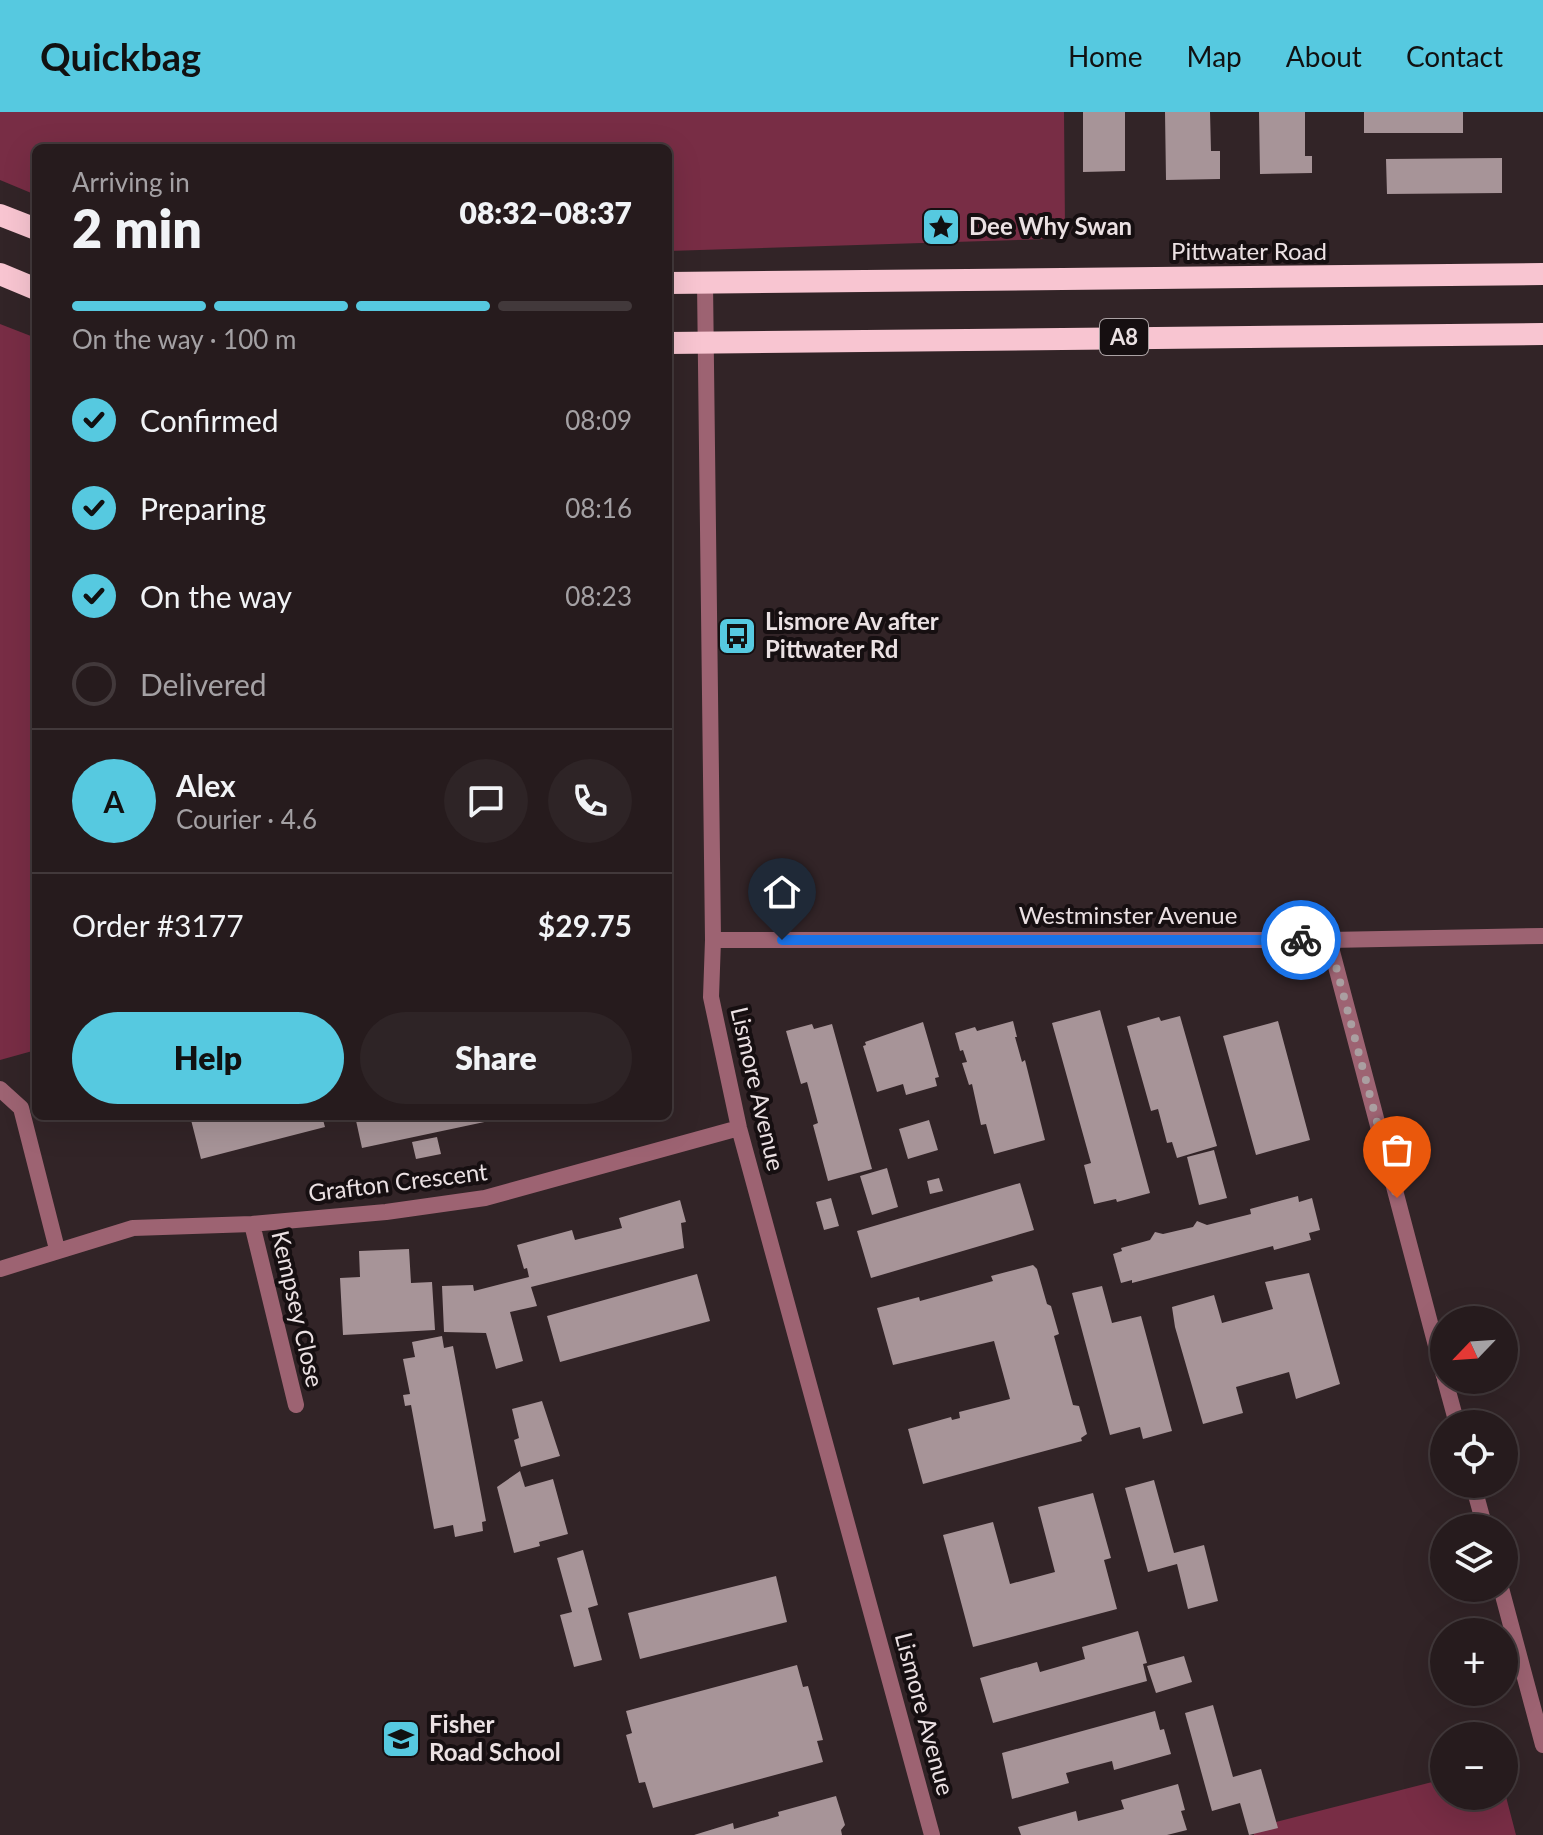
<!DOCTYPE html>
<meta charset="utf-8">
<style>
body{margin:0;font-family:Lato,sans-serif;background:#2e2426;color:#f1f3f6;height:100vh;display:flex;flex-direction:column;font-size:30px;white-space:nowrap}
*{box-sizing:border-box;margin:0}
p{font-size:26px;color:#a4a1a4}
.icon{flex:none;width:44px;height:44px;fill:none;stroke:currentColor;stroke-width:2;stroke-linecap:round;stroke-linejoin:round}
.map{position:relative;flex:1;overflow:hidden}
.details{position:absolute;left:32px;top:32px;width:640px;height:976px;display:flex;flex-direction:column;background:#261b1d;border-radius:12px;box-shadow:0 8px 32px #0002,0 0 0 2px #42393b}
.details>*{flex:none}
.needle{width:52px;rotate:245deg}
.buttons{position:absolute;left:1430px;top:1194px;display:grid;gap:16px}
.buttons a{display:grid;place-items:center;width:88px;height:88px;border-radius:50%;background:#261b1d;box-shadow:0 8px 32px #0002,0 0 0 2px #42393b;font-size:40px}
.pin{position:absolute;display:grid;place-items:center;width:68px;height:68px;color:#fff;margin:-82px -34px;border-radius:50% 50% 50% 0;rotate:-45deg;box-shadow:0 0 8px #0007}
.pin .icon{rotate:45deg}
.courier{position:absolute;display:grid;place-items:center;width:80px;height:80px;margin:-40px;border:6px solid #1a73e8;border-radius:50%;background:#fff;color:#222;box-shadow:0 2px 10px #0007}
.overview em{font-style:normal;font-weight:800}
.overview div{display:flex;flex-direction:column-reverse}
.overview{display:flex;align-items:center;justify-content:space-between;height:136px;padding:0 40px}
h1{font-size:52px;font-weight:800;line-height:60px}
.bar{display:grid;grid-template-columns:repeat(4,1fr);gap:12px 8px;align-content:center;height:96px;padding:0 40px}
.bar i{height:10px;border-radius:6px;background:#42393b}
.bar .active{background:#56c9e0}
.bar p{grid-column:span 4}
.line{display:flex;align-items:center;gap:20px;padding:0 40px;border-top:2px solid #42393b}
.line div{flex:1}
.round{display:grid;place-items:center;flex:none;width:84px;height:84px;border-radius:42px;background:#2e2426}
ol{padding:0 40px;list-style:none}
li{display:flex;align-items:center;gap:24px;height:88px}
li p{margin-inline-start:auto}
li .icon{padding:8px;border-radius:50%;background:#56c9e0;color:#111;stroke-width:4}
li:last-child{color:#a4a1a4}
li i{width:44px;height:44px;border:4px solid #42393b;border-radius:50%}
.action{display:flex;gap:16px;margin-top:auto;padding:16px 40px}
.action a{flex:1;height:92px;border-radius:48px;background:#56c9e0;color:#111;font-size:32px;font-weight:800;line-height:92px;text-align:center}
.action a+a{background:#2e2426;color:#f1f3f6}
header{display:flex;align-items:center;gap:48px;box-sizing:border-box;height:112px;padding:0 40px;background:#56c9e0;color:#111}
header strong{font-size:38px}
nav{display:flex;gap:44px;margin-inline-start:auto;font-size:28px}
.map>svg:first-child{display:block}
</style>
<header>
<strong>Quickbag</strong>
<nav><a>Home</a><a>Map</a><a>About</a><a>Contact</a></nav>
</header>
<div class="map">
<svg width="1543" height="1723" viewBox="0 0 1543 1723">
<rect width="100%" height="100%" fill="#322427"/>
<path fill="#782d45" d="M0,0H1064L1065,117L1048,127L668,139V36H36V83L0,68Z
M0,212L36,226V938L0,948Z
M1444,1667V1684H1504V1677L1516,1723H1254L1252,1716Z"/>
<path fill="#a79498" d="M1083,0H1125V59L1083,60Z
M1165,0H1210L1211,39H1220V67L1166,68Z
M1259,0H1305V44H1312V61L1260,62Z
M1364,0H1463V21H1364Z
M1502,46V81L1387,82L1386,47Z
M1100,898L1150,1081L1117,1090L1116,1087L1094,1092L1084,1053L1091,1051L1052,911Z
M1180,904L1217,1034L1177,1046L1172,1030L1167,1031L1158,997L1151,999L1127,914L1159,905L1161,909Z
M1013,909L1017,925H1015L1022,950L1025,948L1045,1028L994,1042L986,1012L981,1013L972,972L969,973L962,951L967,950L963,938L960,939L955,921L975,915L977,919Z
M1278,909L1310,1028L1256,1043L1223,924Z
M923,910L939,965L935,966L937,974L906,983L903,972L877,980L863,934L866,933L865,930Z
M812,912L814,917L832,912L872,1057L828,1069L813,1013L818,1011L807,970L801,972L786,919Z
M190,1004H322L325,1015L201,1047Z
M355,1004H508V1005L362,1036Z
M929,1008L938,1038L908,1047L899,1017Z
M437,1025L441,1042L416,1047L412,1030Z
M1214,1038L1227,1086L1199,1093L1187,1045Z
M887,1056L898,1095L872,1103L860,1064Z
M939,1066L943,1079L930,1082L927,1069Z
M1020,1071L1034,1118L871,1166L857,1119Z
M1298,1084L1299,1090L1312,1086L1320,1118L1309,1121L1311,1128L1274,1138L1273,1134L1132,1171V1168L1121,1171L1113,1142L1122,1139L1121,1136L1150,1128L1155,1120L1163,1122L1193,1115L1197,1109L1207,1113L1251,1102L1250,1097Z
M831,1086L839,1114L824,1118L816,1090Z
M680,1088L686,1110L681,1111L684,1136L531,1175L537,1194L510,1200L523,1249L496,1257L486,1221L444,1220L442,1174L473,1173L474,1179L529,1165L527,1156L524,1157L517,1133L572,1118L575,1128L622,1116L619,1106Z
M409,1137L411,1171L432,1170L435,1218L343,1223L340,1166L360,1165L359,1139Z
M1033,1153L1037,1157L1047,1192L1051,1194L1059,1222L1054,1224L1073,1293L1079,1294L1087,1322L1081,1326L1082,1329L923,1372L908,1317L951,1305L952,1308L960,1306L959,1300L1010,1287L994,1229L893,1253L877,1196L919,1185L920,1189L993,1169L991,1164Z
M1309,1161L1340,1272L1296,1287L1289,1260L1236,1275L1243,1301L1203,1312L1175,1215L1172,1195L1214,1183L1222,1211L1273,1197L1265,1170Z
M697,1162L710,1209L560,1250L547,1204Z
M1102,1174L1112,1211L1141,1204L1172,1319L1143,1327L1140,1315L1110,1323L1072,1181Z
M442,1224L444,1236L453,1234L486,1409L482,1410L483,1419L455,1425L453,1413L434,1417L411,1293L405,1294L403,1283L410,1282L403,1247L415,1245L412,1230Z
M542,1289L560,1344L521,1355L514,1328L519,1326L512,1297Z
M520,1359L525,1375L553,1367L568,1422L539,1430L540,1434L514,1441L497,1375Z
M1154,1368L1174,1441L1204,1433L1218,1489L1188,1497L1177,1452L1148,1460L1125,1376Z
M1093,1381L1111,1446L1104,1448L1117,1497L973,1535L943,1423L993,1410L1010,1472L1055,1460L1038,1395Z
M583,1438L598,1493L588,1496L602,1548L574,1555L560,1503L572,1500L557,1446Z
M776,1464L787,1510L640,1547L628,1501Z
M1138,1519L1147,1551L1143,1552L1147,1569L993,1611L980,1566L1037,1550L1040,1560L1085,1547L1082,1535Z
M1184,1544L1192,1570L1156,1581L1147,1554Z
M797,1553L803,1575L808,1574L823,1628L817,1629L823,1650L653,1696L645,1670L639,1671L626,1623L632,1621L626,1599Z
M1213,1593L1233,1665L1261,1657L1278,1716L1249,1723L1240,1691L1212,1699L1185,1601Z
M1155,1599L1160,1618L1164,1617L1171,1642L1114,1658L1112,1649L1066,1661L1069,1671L1012,1687L1002,1641Z
M1178,1672L1185,1698L1181,1699L1187,1718L1167,1723H1021L1018,1715L1076,1699L1078,1709L1124,1697L1121,1688Z
M836,1684L845,1713L841,1718L842,1723H694L733,1711L734,1717L779,1704L778,1700Z"/>
<g fill="none" stroke-linecap="round" stroke-linejoin="round">
<path stroke="#9d6372" stroke-width="16" d="M705,171L713,828L711,885L739,1016L932,1723
M713,828H1329L1543,824
M1329,828L1444,1264
M0,977L21,996L57,1137
M252,1112L296,1293
M0,1157L133,1116L252,1112L386,1100L485,1086L739,1016
M1445,1268L1457,1312
M1473,1372L1485,1416
M1501,1476L1543,1633"/>
<path stroke="#f8c5d1" stroke-width="22" d="M0,103L36,117
M0,162L36,177
M668,171L1543,162
M668,231L1543,222"/>
</g>
<g fill="none" stroke-linecap="round" stroke-linejoin="round">
<path stroke="#aa9fa1" stroke-width="8" stroke-dasharray="0 14.4" d="M1301,828H1329L1397,1086"/>
<path stroke="#1a73e8" stroke-width="10" d="M782,828H1301"/>
</g>
<defs>
<symbol id="sight-square" viewBox="-11 -11 22 22"><rect x="-9" y="-9" width="18" height="18" rx="4" fill="#56c9e0" stroke="#160f11"/><path d="M0-6L1.8-2.2L6-1.7L2.9 1.2L3.7 5.4L0 3.3L-3.7 5.4L-2.9 1.2L-6-1.7L-1.8-2.2Z" fill="#111"/></symbol>
<symbol id="bus-square" viewBox="-11 -11 22 22"><rect x="-9" y="-9" width="18" height="18" rx="4" fill="#56c9e0" stroke="#160f11"/><path d="M-5-6H5V4H4V6H2V4H-2V6H-4V4H-5ZM-3.5-4V0h7V-4ZM-3.5 1.2v1.5H-2V1.2ZM2 1.2v1.5H3.5V1.2Z" fill="#111"/></symbol>
<symbol id="school-square" viewBox="-11 -11 22 22"><rect x="-9" y="-9" width="18" height="18" rx="4" fill="#56c9e0" stroke="#160f11"/><path d="M0-5L7-2L0 1L-7-2ZM-4 1L0 2.5L4 1V4Q0 6-4 4Z" fill="#111"/></symbol>
</defs>
<g fill-rule="evenodd">
<use href="#sight-square" x="919" y="93" width="44" height="44"/>
<use href="#bus-square" x="715" y="502" width="44" height="44"/>
<use href="#school-square" x="379" y="1605" width="44" height="44"/>
</g>
<g text-anchor="middle" stroke-width="8" stroke-linejoin="round" paint-order="stroke">
<rect fill="#160f11" stroke="#aba2a4" stroke-width="2" x="1100" y="207" width="48" height="36" rx="6"/>
<g font-size="22" font-weight="bold" fill="#ebe1e3">
<text x="1124" y="233">A8</text>
</g>
<g font-size="24" font-weight="bold" fill="#ebe1e3" stroke="#160f11" text-anchor="start">
<text x="969" y="123">Dee Why Swan</text>
<text x="765" y="518">Lismore Av after<tspan x="765" dy="28">Pittwater Rd</tspan></text>
<text x="429" y="1621">Fisher<tspan x="429" dy="28">Road School</tspan></text>
</g>
<g font-size="24" fill="#ebe1e3" stroke="#160f11">
<text x="1249" y="148">Pittwater Road</text>
<text x="1128" y="812">Westminster Avenue</text>
<text transform="translate(757 977) rotate(77)" y="8">Lismore Avenue</text>
<text transform="translate(398 1071) rotate(-7)" y="8">Grafton Crescent</text>
<text transform="translate(297 1197) rotate(77)" y="8">Kempsey Close</text>
<text transform="translate(924 1602) rotate(75)" y="8">Lismore Avenue</text>
</g>
</g>
</svg>
<div class="buttons">
<a><svg class="needle" viewBox="-14 -14 28 28"><path d="M0-13l5 13h-10z" fill="#e53935"/><path d="M0 13l5-13h-10z" fill="#a4a1a4"/></svg></a>
<a><svg class="icon" aria-label="locate" viewBox="0 0 24 24"><circle cx="12" cy="12" r="6"/><path d="M12 2v4M12 18v4M2 12h4M18 12h4"/></svg></a>
<a><svg class="icon" aria-label="layers" viewBox="0 0 24 24"><path d="M12 4l9 5-9 5-9-5zM3 14l9 5 9-5"/></svg></a>
<a>+</a>
<a>−</a>
</div>
<div class="pin" style="left:1397px;top:1086px;background:#ea580c"><svg class="icon" aria-label="bag" viewBox="0 0 24 24"><path d="M5 8h14l-1 12H6zM9 8a3 3 0 0 1 6 0"/></svg></div>
<div class="pin" style="left:782px;top:828px;background:#1f2937"><svg class="icon" aria-label="home" viewBox="0 0 24 24"><path d="M3 11l9-7 9 7M6 9v11h12V9"/></svg></div>
<div class="courier" style="left:1301px;top:828px"><svg class="icon" aria-label="bike" viewBox="0 0 24 24"><circle cx="6" cy="16" r="4"/><circle cx="18" cy="16" r="4"/><path d="M6 16l4-8h5l3 8M10 8l3 8H6M13 5h3"/></svg></div>
<section class="details">
<div class="overview"><div><h1>2 min</h1><p>Arriving in</p></div><em>08:32–08:37</em></div>
<div class="bar"><i class="active"></i><i class="active"></i><i class="active"></i><i></i><p>On the way · 100 m</p></div>
<ol>
<li><svg class="icon" aria-label="check" viewBox="0 0 24 24"><path d="M5 12l5 5 9-10"/></svg>Confirmed<p>08:09</p></li>
<li><svg class="icon" aria-label="check" viewBox="0 0 24 24"><path d="M5 12l5 5 9-10"/></svg>Preparing<p>08:16</p></li>
<li><svg class="icon" aria-label="check" viewBox="0 0 24 24"><path d="M5 12l5 5 9-10"/></svg>On the way<p>08:23</p></li>
<li><i></i>Delivered</li>
</ol>
<div class="line" style="height:144px"><b class="round" style="background:#56c9e0;color:#111">A</b><div><b>Alex</b><p>Courier · 4.6</p></div><a class="round"><svg class="icon" aria-label="chat" viewBox="0 0 24 24"><path d="M4 5h16v11H9l-5 4z"/></svg></a><a class="round"><svg class="icon" aria-label="phone" viewBox="0 0 24 24"><path d="M5 4h4l2 5-3 2q2 4 5 5l2-3 5 2v4C11 20 4 13 5 4z"/></svg></a></div>
<div class="line" style="height:104px"><div>Order #3177</div><b>$29.75</b></div>
<div class="action"><a>Help</a><a>Share</a></div>
</section>
</div>
